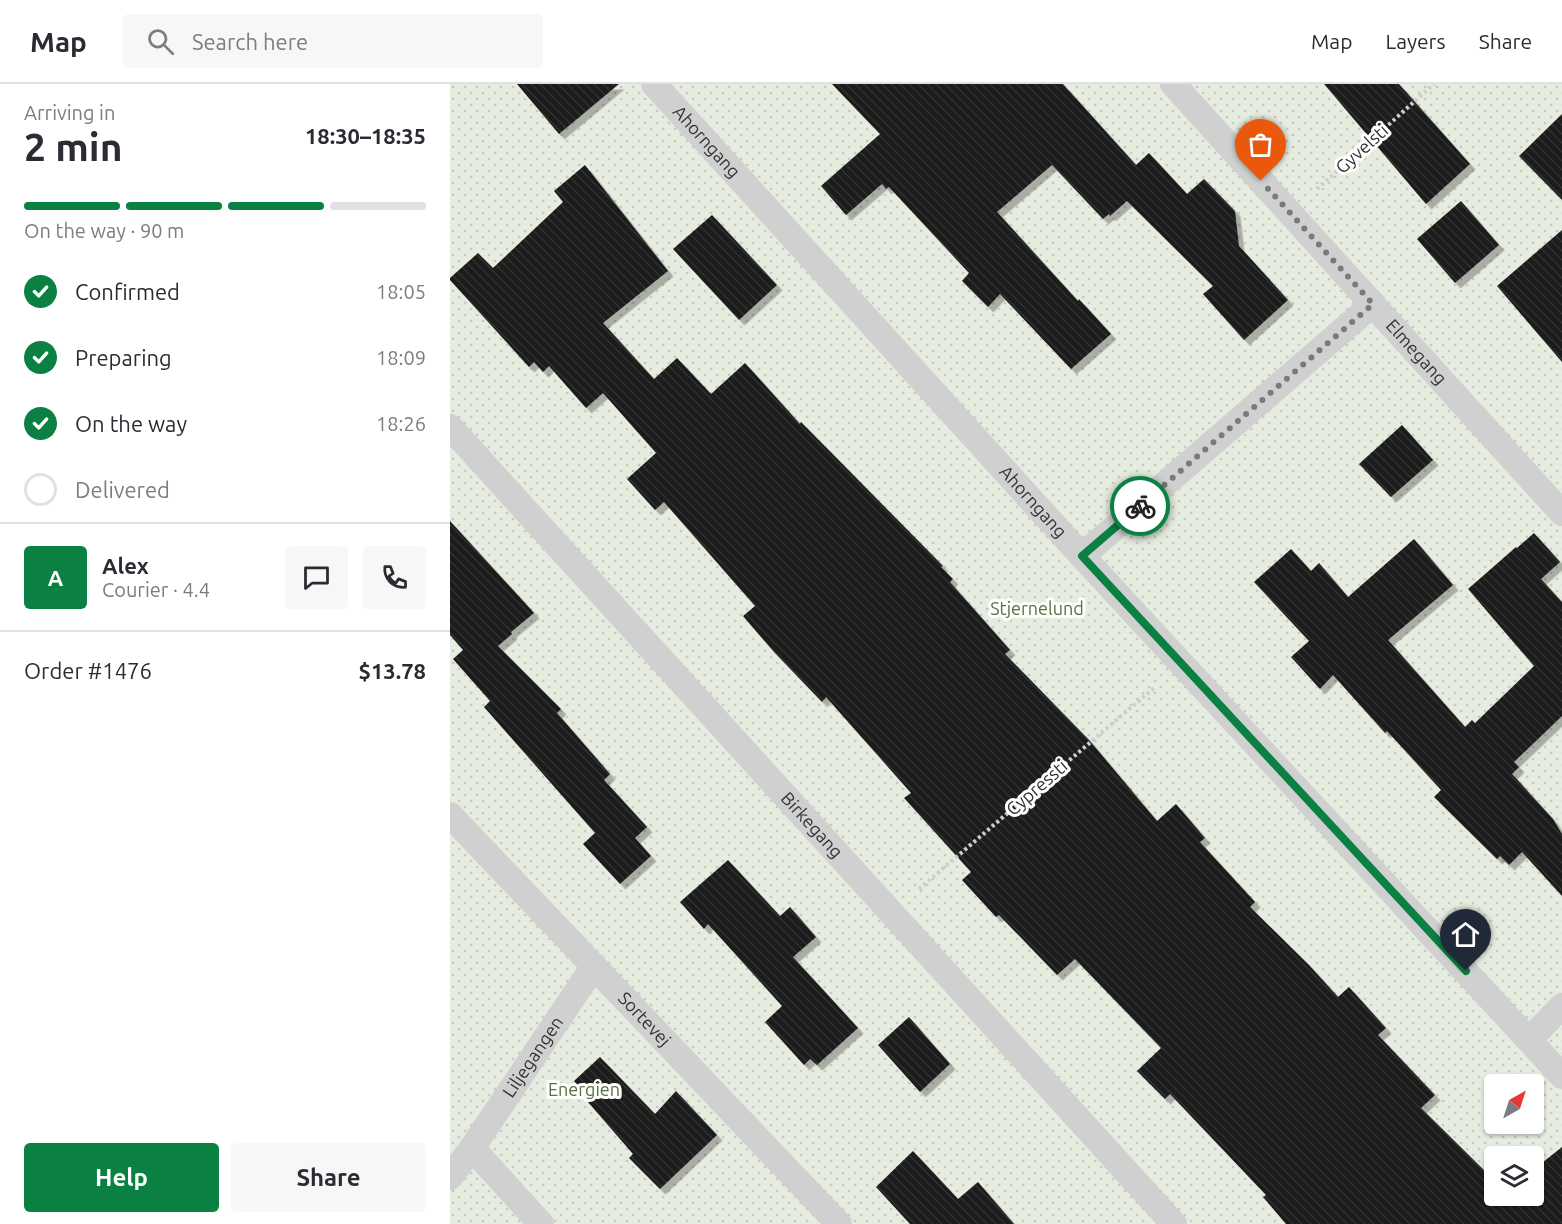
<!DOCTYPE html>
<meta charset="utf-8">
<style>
body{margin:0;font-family:Ubuntu,sans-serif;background:#f7f7f7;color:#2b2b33;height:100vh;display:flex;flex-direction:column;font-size:22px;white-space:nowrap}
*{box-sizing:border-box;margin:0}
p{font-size:20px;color:#7c7c81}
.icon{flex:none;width:33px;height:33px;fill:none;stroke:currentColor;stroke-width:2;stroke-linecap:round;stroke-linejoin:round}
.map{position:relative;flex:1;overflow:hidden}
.panel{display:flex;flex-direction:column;background:#fff;width:450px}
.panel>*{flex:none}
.needle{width:39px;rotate:39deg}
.tools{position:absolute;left:1034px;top:990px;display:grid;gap:12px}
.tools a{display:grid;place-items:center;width:60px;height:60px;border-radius:6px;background:#fff;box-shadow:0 2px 4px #0004;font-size:30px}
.pin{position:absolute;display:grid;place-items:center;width:51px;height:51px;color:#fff;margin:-62px -26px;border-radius:50% 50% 50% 0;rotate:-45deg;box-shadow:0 0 6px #0007}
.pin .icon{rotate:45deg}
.courier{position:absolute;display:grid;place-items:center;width:60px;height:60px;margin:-30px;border:4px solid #0b8043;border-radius:50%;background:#fff;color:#222;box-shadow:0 2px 8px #0007}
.headline em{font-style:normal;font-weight:700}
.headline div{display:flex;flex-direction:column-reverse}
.headline{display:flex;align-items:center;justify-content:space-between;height:102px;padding:0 24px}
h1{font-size:39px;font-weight:700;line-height:45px}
.bar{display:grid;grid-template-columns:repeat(4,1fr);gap:9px 6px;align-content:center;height:72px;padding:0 24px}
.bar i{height:8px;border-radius:4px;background:#e1e1e2}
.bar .selected{background:#0b8043}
.bar p{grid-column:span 4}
.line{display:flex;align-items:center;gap:15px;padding:0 24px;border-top:2px solid #e1e1e2}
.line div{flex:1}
.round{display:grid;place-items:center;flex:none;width:63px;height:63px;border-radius:6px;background:#f7f7f7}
ol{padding:0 24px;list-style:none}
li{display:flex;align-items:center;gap:18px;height:66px}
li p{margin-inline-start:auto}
li .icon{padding:6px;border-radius:50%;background:#0b8043;color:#fff;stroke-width:4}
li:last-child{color:#7c7c81}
li i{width:33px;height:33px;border:3px solid #e1e1e2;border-radius:50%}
.cta{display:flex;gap:12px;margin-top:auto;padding:12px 24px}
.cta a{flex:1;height:69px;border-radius:6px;background:#0b8043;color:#fff;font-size:24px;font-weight:700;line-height:69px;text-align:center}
.cta a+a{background:#f7f7f7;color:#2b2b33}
header{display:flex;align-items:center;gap:36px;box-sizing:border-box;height:84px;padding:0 30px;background:#fff;border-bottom:2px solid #e1e1e2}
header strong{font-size:28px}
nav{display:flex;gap:33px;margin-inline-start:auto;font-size:21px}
.search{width:420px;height:54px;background:#f7f7f7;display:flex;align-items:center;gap:15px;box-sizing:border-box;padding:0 21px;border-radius:6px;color:#7c7c81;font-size:22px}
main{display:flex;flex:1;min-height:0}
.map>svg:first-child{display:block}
</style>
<header>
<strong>Map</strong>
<div class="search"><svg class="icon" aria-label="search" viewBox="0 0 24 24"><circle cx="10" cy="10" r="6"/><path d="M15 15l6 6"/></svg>Search here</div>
<nav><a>Map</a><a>Layers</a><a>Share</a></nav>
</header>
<main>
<section class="panel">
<div class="headline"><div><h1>2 min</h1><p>Arriving in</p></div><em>18:30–18:35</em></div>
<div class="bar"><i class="selected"></i><i class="selected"></i><i class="selected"></i><i></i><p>On the way · 90 m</p></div>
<ol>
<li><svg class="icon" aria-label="check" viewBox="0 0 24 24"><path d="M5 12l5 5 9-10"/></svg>Confirmed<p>18:05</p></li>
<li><svg class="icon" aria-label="check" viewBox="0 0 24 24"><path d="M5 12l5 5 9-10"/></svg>Preparing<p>18:09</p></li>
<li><svg class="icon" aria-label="check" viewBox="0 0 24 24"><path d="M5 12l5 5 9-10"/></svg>On the way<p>18:26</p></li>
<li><i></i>Delivered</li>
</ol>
<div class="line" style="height:108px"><b class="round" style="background:#0b8043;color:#fff">A</b><div><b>Alex</b><p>Courier · 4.4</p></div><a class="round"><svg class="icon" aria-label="chat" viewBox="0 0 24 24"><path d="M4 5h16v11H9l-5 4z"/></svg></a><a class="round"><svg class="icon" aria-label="phone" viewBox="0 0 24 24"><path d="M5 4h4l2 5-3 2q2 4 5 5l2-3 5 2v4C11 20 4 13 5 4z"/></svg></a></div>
<div class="line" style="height:78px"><div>Order #1476</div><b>$13.78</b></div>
<div class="cta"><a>Help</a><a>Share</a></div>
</section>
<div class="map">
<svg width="1112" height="1140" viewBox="0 0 1112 1140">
<defs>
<pattern id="garden-dots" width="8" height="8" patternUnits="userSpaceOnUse" patternTransform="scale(1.5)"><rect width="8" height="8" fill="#e6ecdf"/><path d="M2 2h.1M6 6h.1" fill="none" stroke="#c6cbc0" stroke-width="1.8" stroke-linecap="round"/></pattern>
<pattern id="building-back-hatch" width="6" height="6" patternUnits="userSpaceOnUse" patternTransform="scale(1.5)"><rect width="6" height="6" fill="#1a1a1a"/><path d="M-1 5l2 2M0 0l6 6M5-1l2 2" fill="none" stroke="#333"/></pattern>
<filter id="shadow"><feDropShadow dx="5.5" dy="5.5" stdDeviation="0" flood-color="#0004"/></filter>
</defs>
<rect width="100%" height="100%" fill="#fff"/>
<path fill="url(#garden-dots)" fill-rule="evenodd" d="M0,0H1112V1140H0ZM1044,1000H1083V1040H1044ZM1044,1072H1083V1112H1044Z"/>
<path fill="url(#building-back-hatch)" filter="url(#shadow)" d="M67,0H169L109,50Z
M382,0H613L686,81L699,69L737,110L754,95L785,127L789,162L838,216L794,256L753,210L763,202L677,117L660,132L659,130L653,135L602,81L547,128L628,217L629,215L661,250L621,285L550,210L538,223L512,197L519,189L439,103L436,105L432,100L396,131L371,102L430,50Z
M874,0H949L1020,80L976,120Z
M1112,30V116L1069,72Z
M135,81L218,187L153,239L204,295L227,274L261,310L295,279L350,340L351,338L493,482L491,483L503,495L500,498L560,566L555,570L640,657L707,737L726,720L755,754L750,758L805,818L800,823L859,881L888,913L899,903L936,944L928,951L985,1011L971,1024L1044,1096V1112H1083V1086L1112,1063V1140H836L813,1113L816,1111L720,1010L715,1015L687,987L711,964L625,875L607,891L549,831L546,833L512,796L521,788L454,714L461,709L376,613L372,618L324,568L293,532L305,522L214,418L205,426L177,395L206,369L153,309L136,324L99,282L93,288L84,278L79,283L0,196V194L28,169L43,184L113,118L104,107Z
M1011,117L1049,161L1005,199L967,155Z
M262,131L327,201L289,236L223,165Z
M1112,146V278L1047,202Z
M952,341L983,376L941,413L909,380Z
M0,437L84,529L61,548L62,550L48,562L111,625L107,629L160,690L154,696L197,743L185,754L201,772L170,800L133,760L145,749L34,623L40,617L3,575L13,566L0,551Z
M1084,449L1110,478L1091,495L1112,518V632L1064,678L1069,683L1062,690L1103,735L1112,750V812L1072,768L1059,781L1050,772L1047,775L984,713L991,706L937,647L935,649L883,591L870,605L841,573L859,557L804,498L841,465L861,487L869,479L898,513L964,455L1003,501L938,556L1015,643L1022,636L1025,639L1084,582L1018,505L1066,463L1067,464Z
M278,776L330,832L340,823L366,853L343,873L408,944L367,981L360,975L354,981L315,938L332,922L258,840L254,845L230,818Z
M459,933L500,980L470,1008L428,961Z
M150,973L205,1030L226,1007L267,1051L210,1105L179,1074L183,1070L131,1010L133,1008L124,997Z
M463,1067L508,1115L528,1098L564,1140H460L426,1103Z"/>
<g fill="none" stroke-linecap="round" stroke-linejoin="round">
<path stroke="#cdcdcd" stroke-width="4" stroke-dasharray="3 3" stroke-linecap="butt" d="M867,105L984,0
M469,805L705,603"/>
<g stroke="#d0d0d0" stroke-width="26">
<path id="s1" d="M204,0L632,472L1112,992"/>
<path id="s2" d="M723,0L1112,429"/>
<path id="s3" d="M0,343L724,1140"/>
<path d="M632,472L923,220"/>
<path id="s4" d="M0,731L389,1140"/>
<path d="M1079,956L1112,922"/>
<path d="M22,1064L91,1140"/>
<path id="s5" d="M0,1093L22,1064L144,882"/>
</g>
</g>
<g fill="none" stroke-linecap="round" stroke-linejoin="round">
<path stroke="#7a7a7a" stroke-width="6" stroke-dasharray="0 10.8" d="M690,422L923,220L811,97"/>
<path stroke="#0b8043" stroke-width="8" d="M690,422L632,472L1016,887"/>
</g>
<g text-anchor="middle" stroke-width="6" stroke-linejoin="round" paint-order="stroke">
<g font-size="18" fill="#333" stroke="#fff">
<text dy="6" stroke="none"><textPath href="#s1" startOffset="78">Ahorngang</textPath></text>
<text transform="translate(912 65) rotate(-42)" y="6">Gyvelsti</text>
<text dy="6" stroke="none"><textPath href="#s2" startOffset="362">Elmegang</textPath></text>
<text dy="6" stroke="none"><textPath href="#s1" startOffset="564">Ahorngang</textPath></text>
<text transform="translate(587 704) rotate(-41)" y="6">Cypressti</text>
<text dy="6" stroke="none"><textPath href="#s3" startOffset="538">Birkegang</textPath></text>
<text dy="6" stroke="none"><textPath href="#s4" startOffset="282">Sortevej</textPath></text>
<text dy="6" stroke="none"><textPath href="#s5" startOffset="146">Liljegangen</textPath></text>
</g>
<g font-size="18" fill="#56703f" stroke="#fff">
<text x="587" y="531">Stjernelund</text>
<text x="134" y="1012">Energien</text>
</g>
</g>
</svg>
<div class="tools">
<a><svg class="needle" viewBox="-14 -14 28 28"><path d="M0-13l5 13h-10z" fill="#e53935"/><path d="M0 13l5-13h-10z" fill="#7c7c81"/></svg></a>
<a><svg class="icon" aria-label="layers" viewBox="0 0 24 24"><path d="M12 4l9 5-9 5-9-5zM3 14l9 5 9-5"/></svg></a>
</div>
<div class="pin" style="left:811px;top:97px;background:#ea580c"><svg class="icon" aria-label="bag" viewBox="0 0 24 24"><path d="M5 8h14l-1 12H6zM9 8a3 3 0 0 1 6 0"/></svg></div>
<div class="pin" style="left:1016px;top:887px;background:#1f2937"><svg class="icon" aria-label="home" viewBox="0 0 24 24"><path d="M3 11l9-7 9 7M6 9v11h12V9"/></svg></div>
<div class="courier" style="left:690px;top:422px"><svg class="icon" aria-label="bike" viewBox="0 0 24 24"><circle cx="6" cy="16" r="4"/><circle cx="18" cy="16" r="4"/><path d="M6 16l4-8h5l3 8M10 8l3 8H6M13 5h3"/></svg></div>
</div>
</main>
